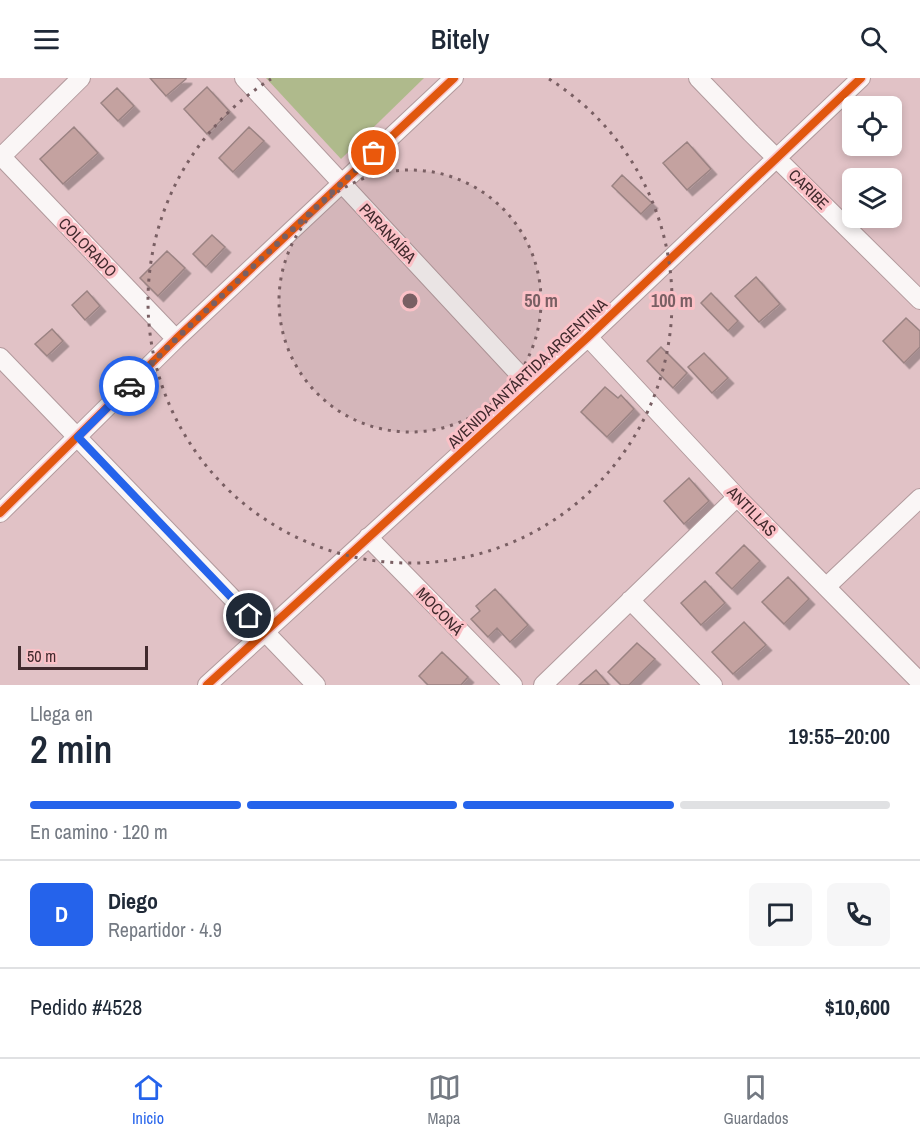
<!DOCTYPE html>
<html lang="es">
<meta charset="utf-8">
<style>
body{margin:0;font-family:"Archivo Narrow",sans-serif;background:#f6f6f7;color:#1f2937;height:100vh;display:flex;flex-direction:column;font-size:22px;white-space:nowrap}
*{box-sizing:border-box;margin:0}
p{font-size:20px;color:#747a83}
.icon{flex:none;width:33px;height:33px;fill:none;stroke:currentColor;stroke-width:2;stroke-linecap:round;stroke-linejoin:round}
.map{position:relative;height:607px;overflow:hidden}
.sheet{display:flex;flex-direction:column;background:#fff;flex:1}
.sheet>*{flex:none}
.buttons{position:absolute;left:842px;top:18px;display:grid;gap:12px}
.buttons a{display:grid;place-items:center;width:60px;height:60px;border-radius:9px;background:#fff;box-shadow:0 3px 9px #0003;font-size:30px}
.scale{position:absolute;left:18px;bottom:15px;width:130px;box-sizing:border-box;padding-left:6px;border:3px solid #412a2d;border-top:0;font-size:16px;line-height:21px;white-space:nowrap;color:#412a2d;-webkit-text-stroke:4px #fbc1c7;paint-order:stroke}
.pin{position:absolute;display:grid;place-items:center;width:51px;height:51px;color:#fff;margin:-26px;border:3px solid #fff;border-radius:50%;box-shadow:0 2px 6px #0007}
.courier{position:absolute;display:grid;place-items:center;width:60px;height:60px;margin:-30px;border:4px solid #2563eb;border-radius:50%;background:#fff;color:#222;box-shadow:0 2px 8px #0007}
.overview em{font-style:normal;font-weight:600}
.overview div{display:flex;flex-direction:column-reverse}
.overview{display:flex;align-items:center;justify-content:space-between;height:102px;padding:0 30px}
h1{font-size:39px;font-weight:600;line-height:45px}
.bar{display:grid;grid-template-columns:repeat(4,1fr);gap:9px 6px;align-content:center;height:72px;padding:0 30px}
.bar i{height:8px;border-radius:4px;background:#e0e1e3}
.bar .active{background:#2563eb}
.bar p{grid-column:span 4}
.line{display:flex;align-items:center;gap:15px;padding:0 30px;border-top:2px solid #e0e1e3}
.line div{flex:1}
.round{display:grid;place-items:center;flex:none;width:63px;height:63px;border-radius:9px;background:#f6f6f7}
header{display:flex;justify-content:space-between;align-items:center;height:78px;padding:0 30px;background:#fff;font-size:27px;font-weight:600}
.menu{display:flex;justify-content:space-around;align-items:center;height:84px;border-top:2px solid #e0e1e3;background:#fff;font-size:16px;color:#747a83}
.menu a{display:grid;justify-items:center;gap:3px}
.menu .active{color:#2563eb}
.map>svg:first-child{display:block}
</style>
<header><svg class="icon" aria-label="menu" viewBox="0 0 24 24"><path d="M4 6h16M4 12h16M4 18h16"/></svg>Bitely<svg class="icon" aria-label="search" viewBox="0 0 24 24"><circle cx="10" cy="10" r="6"/><path d="M15 15l6 6"/></svg></header>
<div class="map">
<svg width="920" height="607" viewBox="0 0 920 607">
<defs>
<filter id="shadow"><feDropShadow dx="5.5" dy="5.5" stdDeviation="0" flood-color="#0004"/></filter>
</defs>
<rect width="100%" height="100%" fill="#e1c2c6"/>
<path fill="#afba8c" d="M266,0H424L341,81Z"/>
<path fill="#c4a2a0" stroke="#9b8383" stroke-width="1.5" filter="url(#shadow)" d="M150,0H186V1L166,18Z
M207,9L230,34L207,56L184,31Z
M117,10L134,28L118,43L101,25Z
M74,49L98,75L63,106L40,81Z
M249,49L264,63L233,94L219,80Z
M687,64L711,91L687,112L663,85Z
M622,97L652,125L641,136L612,108Z
M212,157L225,169L206,189L193,176Z
M167,173L185,190L158,218L140,200Z
M756,199L780,226L759,244L735,218Z
M87,213L100,228L85,242L72,227Z
M711,215L738,243L728,253L701,225Z
M906,240L920,253V269L904,285L883,263Z
M52,251L63,263L47,278L35,266Z
M661,269L687,295L673,310L647,283Z
M704,275L728,300L712,315L688,289Z
M605,309L618,320L621,317L634,331L607,359L581,334Z
M689,400L709,423L684,446L664,423Z
M744,467L760,483L732,511L716,495Z
M788,499L809,521L784,546L762,524Z
M705,503L725,525L701,547L681,525Z
M495,511L528,547L510,564L497,550L488,559L471,541L480,533L476,528Z
M744,544L766,567L733,596L712,574Z
M637,565L655,581L629,607H621L608,594Z
M442,574L468,599L461,607H428L419,598Z
M596,592L609,607H579Z"/>
<g fill="none" stroke-linecap="round" stroke-linejoin="round">
<defs>
<path id="minor" d="M244,0L532,310
M698,0L751,55L920,222
M0,77L176,261
M0,80L81,0
M588,259L737,419L920,604
M0,279L316,607
M0,435L176,261L454,0
M368,459L513,607
M826,509L920,420
M630,522L713,607
M207,607L588,259L861,0
M543,607L737,419"/>
</defs>
<use href="#minor" stroke="#b1999c" stroke-width="20"/>
<use href="#minor" stroke="#faf6f6" stroke-width="18"/>
<defs>
<path id="cycleway" d="M0,435L176,261L454,0
M207,607L588,259L861,0"/>
</defs>
<use href="#cycleway" stroke="#fbc1c7" stroke-width="11"/>
<use href="#cycleway" stroke="#e0570e" stroke-width="8"/>
</g>
<g fill="none" stroke-linecap="round" stroke-linejoin="round">
<path stroke="#795f63" stroke-width="6" stroke-dasharray="0 10.8" d="M129,308L176,261L374,75"/>
<path stroke="#2563eb" stroke-width="8" d="M129,308L78,359L249,538"/>
</g>
<circle cx="410" cy="223" r="131" fill="#795f63" fill-opacity=".12"/>
<g fill="none" stroke="#795f63" stroke-width="3" stroke-dasharray="3 6">
<circle cx="410" cy="223" r="131"/>
<path d="M549 1A262 262 0 1 1 271 1"/>
</g>
<g text-anchor="middle" stroke-width="6" stroke-linejoin="round" paint-order="stroke">
<g font-size="16" fill="#412a2d" stroke="#fbc1c7">
<text transform="translate(809 111) rotate(45)" y="6">CARIBE</text>
<text transform="translate(388 155) rotate(47)" y="6">PARANAÍBA</text>
<text transform="translate(88 169) rotate(46)" y="6">COLORADO</text>
<text transform="translate(527 295) rotate(-43)" y="6">AVENIDA ANTÁRTIDA ARGENTINA</text>
<text transform="translate(752 433) rotate(46)" y="6">ANTILLAS</text>
<text transform="translate(440 533) rotate(46)" y="6">MOCONÁ</text>
</g>
</g>
<circle cx="410" cy="223" r="9" fill="#795f63" stroke="#fbc1c7" stroke-width="3"/>
<g font-size="18" text-anchor="middle" font-weight="bold" fill="#795f63" stroke="#fbc1c7" stroke-width="6" stroke-linejoin="round" paint-order="stroke">
<text x="541" y="229">50 m</text>
<text x="672" y="229">100 m</text>
</g>
</svg>
<div class="buttons">
<a><svg class="icon" aria-label="locate" viewBox="0 0 24 24"><circle cx="12" cy="12" r="6"/><path d="M12 2v4M12 18v4M2 12h4M18 12h4"/></svg></a>
<a><svg class="icon" aria-label="layers" viewBox="0 0 24 24"><path d="M12 4l9 5-9 5-9-5zM3 14l9 5 9-5"/></svg></a>
</div>
<div class="scale">50 m</div>
<div class="pin" style="left:374px;top:75px;background:#ea580c"><svg class="icon" aria-label="bag" viewBox="0 0 24 24"><path d="M5 8h14l-1 12H6zM9 8a3 3 0 0 1 6 0"/></svg></div>
<div class="pin" style="left:249px;top:538px;background:#1f2937"><svg class="icon" aria-label="home" viewBox="0 0 24 24"><path d="M3 11l9-7 9 7M6 9v11h12V9"/></svg></div>
<div class="courier" style="left:129px;top:308px"><svg class="icon" aria-label="car" viewBox="0 0 24 24"><path d="M5 17H2v-5l4-1 3-4h7l3 4 3 1v5h-3M9 17h6M6 11h13"/><circle cx="7" cy="17" r="2"/><circle cx="17" cy="17" r="2"/></svg></div>
</div>
<section class="sheet">
<div class="overview"><div><h1>2 min</h1><p>Llega en</p></div><em>19:55–20:00</em></div>
<div class="bar"><i class="active"></i><i class="active"></i><i class="active"></i><i></i><p>En camino · 120 m</p></div>
<div class="line" style="height:108px"><b class="round" style="background:#2563eb;color:#fff">D</b><div><b>Diego</b><p>Repartidor · 4.9</p></div><a class="round"><svg class="icon" aria-label="chat" viewBox="0 0 24 24"><path d="M4 5h16v11H9l-5 4z"/></svg></a><a class="round"><svg class="icon" aria-label="phone" viewBox="0 0 24 24"><path d="M5 4h4l2 5-3 2q2 4 5 5l2-3 5 2v4C11 20 4 13 5 4z"/></svg></a></div>
<div class="line" style="height:78px"><div>Pedido #4528</div><b>$10,600</b></div>
</section>
<nav class="menu">
<a class="active"><svg class="icon" aria-label="home" viewBox="0 0 24 24"><path d="M3 11l9-7 9 7M6 9v11h12V9"/></svg>Inicio</a>
<a><svg class="icon" aria-label="map" viewBox="0 0 24 24"><path d="M3 6l6-2 6 2 6-2v14l-6 2-6-2-6 2zM9 4v14M15 6v14"/></svg>Mapa</a>
<a><svg class="icon" aria-label="saved" viewBox="0 0 24 24"><path d="M7 4h10v16l-5-4-5 4z"/></svg>Guardados</a>
</nav>
